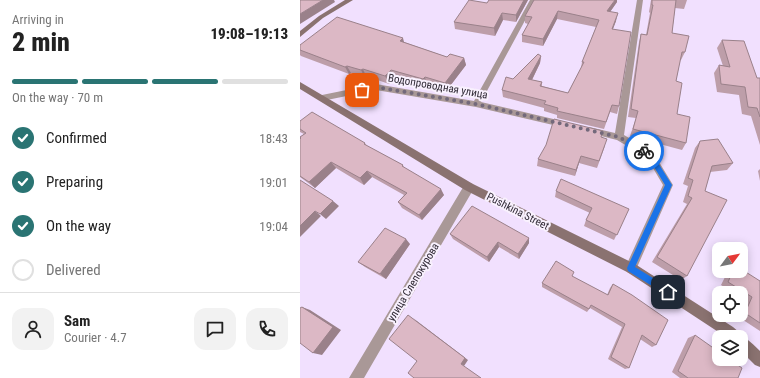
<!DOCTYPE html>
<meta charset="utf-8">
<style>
body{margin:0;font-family:"Roboto Condensed",sans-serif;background:#f2f2f2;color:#222;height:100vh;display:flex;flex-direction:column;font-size:15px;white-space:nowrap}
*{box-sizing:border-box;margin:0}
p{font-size:13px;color:#767676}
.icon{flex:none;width:22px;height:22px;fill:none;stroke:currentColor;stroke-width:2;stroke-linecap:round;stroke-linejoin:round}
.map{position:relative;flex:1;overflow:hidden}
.panel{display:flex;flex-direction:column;background:#fff;width:300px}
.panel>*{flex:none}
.needle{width:26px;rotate:58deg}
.fabs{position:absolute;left:412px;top:242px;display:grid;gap:8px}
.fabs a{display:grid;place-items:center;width:36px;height:36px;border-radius:8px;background:#fff;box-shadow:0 2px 10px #0003;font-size:20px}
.pin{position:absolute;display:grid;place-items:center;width:34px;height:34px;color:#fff;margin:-17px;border-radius:8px;box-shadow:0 2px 6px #0006}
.courier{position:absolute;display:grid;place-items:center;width:40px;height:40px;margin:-20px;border:3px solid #1a73e8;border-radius:50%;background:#fff;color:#222;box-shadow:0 1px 5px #0007}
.overview em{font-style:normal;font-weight:800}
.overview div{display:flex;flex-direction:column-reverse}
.overview{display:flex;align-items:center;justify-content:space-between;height:68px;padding:0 12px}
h1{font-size:26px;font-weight:800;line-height:30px}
.bar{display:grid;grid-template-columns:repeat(4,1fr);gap:6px 4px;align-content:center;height:48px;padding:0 12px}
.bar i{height:5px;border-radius:3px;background:#e0e0e0}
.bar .active{background:#2a7473}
.bar p{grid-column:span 4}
.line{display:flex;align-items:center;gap:10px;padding:0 12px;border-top:1px solid #e0e0e0}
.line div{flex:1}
.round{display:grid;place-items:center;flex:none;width:42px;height:42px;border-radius:12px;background:#f2f2f2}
ol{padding:0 12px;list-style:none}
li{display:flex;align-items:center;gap:12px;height:44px}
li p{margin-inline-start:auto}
li .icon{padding:4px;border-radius:50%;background:#2a7473;color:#fff;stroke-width:4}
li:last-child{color:#767676}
li i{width:22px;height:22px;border:2px solid #e0e0e0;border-radius:50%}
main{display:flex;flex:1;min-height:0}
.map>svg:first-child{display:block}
</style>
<main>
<section class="panel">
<div class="overview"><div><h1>2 min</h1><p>Arriving in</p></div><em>19:08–19:13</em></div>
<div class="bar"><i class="active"></i><i class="active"></i><i class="active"></i><i></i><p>On the way · 70 m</p></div>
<ol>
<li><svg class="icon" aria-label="check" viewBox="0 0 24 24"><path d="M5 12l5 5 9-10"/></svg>Confirmed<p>18:43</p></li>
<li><svg class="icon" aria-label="check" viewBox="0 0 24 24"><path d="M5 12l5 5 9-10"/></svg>Preparing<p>19:01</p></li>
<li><svg class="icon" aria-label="check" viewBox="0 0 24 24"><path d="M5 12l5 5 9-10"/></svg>On the way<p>19:04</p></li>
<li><i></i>Delivered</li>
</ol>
<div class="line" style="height:72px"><a class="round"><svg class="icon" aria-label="person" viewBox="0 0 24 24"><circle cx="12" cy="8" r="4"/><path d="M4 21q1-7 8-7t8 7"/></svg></a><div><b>Sam</b><p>Courier · 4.7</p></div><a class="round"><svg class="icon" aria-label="chat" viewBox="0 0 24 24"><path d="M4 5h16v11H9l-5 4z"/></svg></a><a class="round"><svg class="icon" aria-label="phone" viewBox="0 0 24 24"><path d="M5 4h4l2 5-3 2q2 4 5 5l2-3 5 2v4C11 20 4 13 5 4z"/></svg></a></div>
</section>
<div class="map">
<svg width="460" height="378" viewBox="0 0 460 378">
<rect width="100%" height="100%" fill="#f1e0fe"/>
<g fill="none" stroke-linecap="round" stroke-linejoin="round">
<path fill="#a99897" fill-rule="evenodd" d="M230,0H236L181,102L266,122L270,125L269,127L266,128L176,107L76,90L22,101L18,98L22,95L76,84L174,101Z
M337,0H343L324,135L353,152L373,185L335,272L331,274L327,272L325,268L363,185L347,158L317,140L289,133L285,130L289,127L315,133Z
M169,183L173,184L174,187L173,190L64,378H49L165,184Z"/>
<path fill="#8a7270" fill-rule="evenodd" d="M45,0H53L23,18L0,37V31L19,16Z
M0,82L173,184L335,264L433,327C442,335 451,342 460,351V367L455,365L441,351V337H426L327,272L165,190L0,89Z"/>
</g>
<path fill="#bd9ea9" d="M189,0H228L216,22L203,20L195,36L155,29L154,22L187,3Z
M351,0H387L384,9L375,8L372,33L385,52L381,60H380L376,81L377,114L386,143L382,150L330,136L336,118L328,117L339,42L341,34L346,35L350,13L349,12Z
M317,2L310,12L316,21L313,29L319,106L317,114L310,112L304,129L257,118V115L244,111V108L203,97L202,90L213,79L241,56L240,63L232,80L242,82V86L268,93L281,68L282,62L296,27L257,19L243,46L222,42V35L228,24L225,23V16Z
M422,40L457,78H460V145L451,116L442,114L439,95L417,92L414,73L419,65L423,66L417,48Z
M104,42L147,57L164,58L166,65L147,90L127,85L126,87L94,78L89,84L66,76L65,78L51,73L49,74L1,56L0,55V45Z
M0,121L65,143L67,146L103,165L104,168L144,195L122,220L102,208L98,202L104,195L72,177L64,185L36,168L15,188L0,177V139L1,138L0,137L4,134L0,132Z
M301,137L305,146L297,168L279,163L275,176L237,166L238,159Z
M400,141L433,163L427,170L410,172L405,191L387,276L381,280L352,262L387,204L383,202L388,186L383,184L395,148Z
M460,169V181L458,171Z
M256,191L329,209L314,240L284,226L286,220L290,213L255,197Z
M150,234L229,238V243L219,259L199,247L189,262L153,239Z
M110,244L86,279L65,267L58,262Z
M428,271H441L460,281V331L437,316L438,315H441V308L444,300L441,298V293H433L421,285Z
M273,277L307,295L310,288L313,284L356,345L352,347L340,339L329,368L325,369L308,359L322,327L290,308L287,312L242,287V283Z
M395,335L438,378H380L372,372L388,338Z"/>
<path fill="#9a818a" d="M23,0H34L35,2L0,24V14Z
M224,0H228L216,22V15Z
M315,0H317V2L305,19L307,11Z
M258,11L257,19L243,46V39Z
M202,13L203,20L195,36L194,28Z
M318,13L316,21L310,36L312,29Z
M103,38L105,46L100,41Z
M241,56L240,63L229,86L228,79Z
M164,58L166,65L147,90L145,83Z
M47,66L51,73L49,74L45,67Z
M63,69L66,76L65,78L61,70Z
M91,70L94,78L89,84L85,76Z
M125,77L127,85L126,87L123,79Z
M281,156L279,163L275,176L276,170Z
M31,162L36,168L15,188L9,182Z
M67,171L72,177L64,185L60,178Z
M141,189L144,195L122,220L119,215Z
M33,201L39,206L26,219L20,214Z
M15,211L21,216L0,237V226Z
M229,238V243L219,259L218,254Z
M106,239L110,244L86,279L80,274Z
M198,242L199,247L189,262L187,257Z
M2,307L10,310L41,330L22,355L13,353Z
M113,318L168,360L164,366L182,378L161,364Z"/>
<path fill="#dcb8c5" stroke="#9a818a" d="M0,0H23L0,14Z
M169,0L187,3L189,0H224L216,15L202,13L194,28L154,22Z
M234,0H315L307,11L318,13L312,29L331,32L319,106L312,105L306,122L257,111L258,108L244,104L246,101L202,90L206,77L213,79L238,54L241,56L228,79L242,82L240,86L268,93L284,62H282L299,20L258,11L243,39L222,35L232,17L225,16Z
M352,0H376L372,33L389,36L385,52H382L376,81L382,83L377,114L390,117L386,143L333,129L338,111L331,109L341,34L347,35L353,5H352Z
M37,17L103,38L100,41L147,57L150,54L164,58L145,83L125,77L123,79L91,70L85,76L63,69L61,70L47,66L45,67L0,50V45Z
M422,40L444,41L457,78H460V117L457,108L448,107L445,87L421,84L419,65L430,67Z
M12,112L65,143L64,144L103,165L102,166L141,189L119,215L98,202L107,193L67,171L60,178L31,162L9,182L0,176V139L1,138L0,137L6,133L0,129V121Z
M254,119L303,131L301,137L307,139L299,161L281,156L276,170L238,159L246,145Z
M418,139L433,163L412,166L405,191L427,200L387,276L357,257L392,198L388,196L393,180L388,178L400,141Z
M261,179L329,209L317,235L286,220L292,208L256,191Z
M0,180L33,201L20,214L15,211L0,226Z
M172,206L229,238L218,254L198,242L187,257L150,234Z
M85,228L106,239L80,274L58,262Z
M256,261L274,272L272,276L308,295L313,284L332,295L368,320L356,345L342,335L329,368L311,357L325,324L291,305L289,309L242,283Z
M441,269L460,281V323L445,313L452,297L428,282L433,271H441Z
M2,307L33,327L13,353L0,343V308Z
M108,315L165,358L161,364L181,378H114L108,373L117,361L89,339Z
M395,335L419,352V359H429L442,368L438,378H388L378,371Z"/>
<path fill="#1a73e8" d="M344,149L352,153L372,185L335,267L371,289L372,292L368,296L328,271L327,268L365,185L348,157L342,153V150Z"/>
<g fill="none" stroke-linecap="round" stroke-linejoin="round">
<path stroke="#73697b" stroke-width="4" stroke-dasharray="0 7.2" d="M62,90L76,87L176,104L319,137L344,151"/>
</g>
<g text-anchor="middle" stroke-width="4" stroke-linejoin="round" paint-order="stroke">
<g font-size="11" fill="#2f2934" stroke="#f9f1fe">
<text transform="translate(138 86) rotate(10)" y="4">Водопроводная улица</text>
<text transform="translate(218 211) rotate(27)" y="4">Pushkina Street</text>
<text transform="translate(113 282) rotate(-59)" y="4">улица Слепокурова</text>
</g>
</g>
</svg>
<div class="fabs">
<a><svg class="needle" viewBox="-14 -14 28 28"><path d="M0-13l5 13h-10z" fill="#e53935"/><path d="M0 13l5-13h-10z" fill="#767676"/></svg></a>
<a><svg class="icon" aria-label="locate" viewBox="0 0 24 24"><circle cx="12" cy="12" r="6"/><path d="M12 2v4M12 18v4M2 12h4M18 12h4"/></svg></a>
<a><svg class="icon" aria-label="layers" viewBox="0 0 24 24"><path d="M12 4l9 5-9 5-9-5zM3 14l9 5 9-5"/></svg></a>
</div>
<div class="pin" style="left:62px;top:90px;background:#ea580c"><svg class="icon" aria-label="bag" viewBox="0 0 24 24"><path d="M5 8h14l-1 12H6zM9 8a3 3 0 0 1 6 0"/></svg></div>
<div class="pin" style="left:368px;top:292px;background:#1f2937"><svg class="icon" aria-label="home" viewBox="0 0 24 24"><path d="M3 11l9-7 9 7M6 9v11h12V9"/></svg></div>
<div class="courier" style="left:344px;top:151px"><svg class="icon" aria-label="bike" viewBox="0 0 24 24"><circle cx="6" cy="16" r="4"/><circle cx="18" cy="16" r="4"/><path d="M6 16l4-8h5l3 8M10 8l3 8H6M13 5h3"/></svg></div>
</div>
</main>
